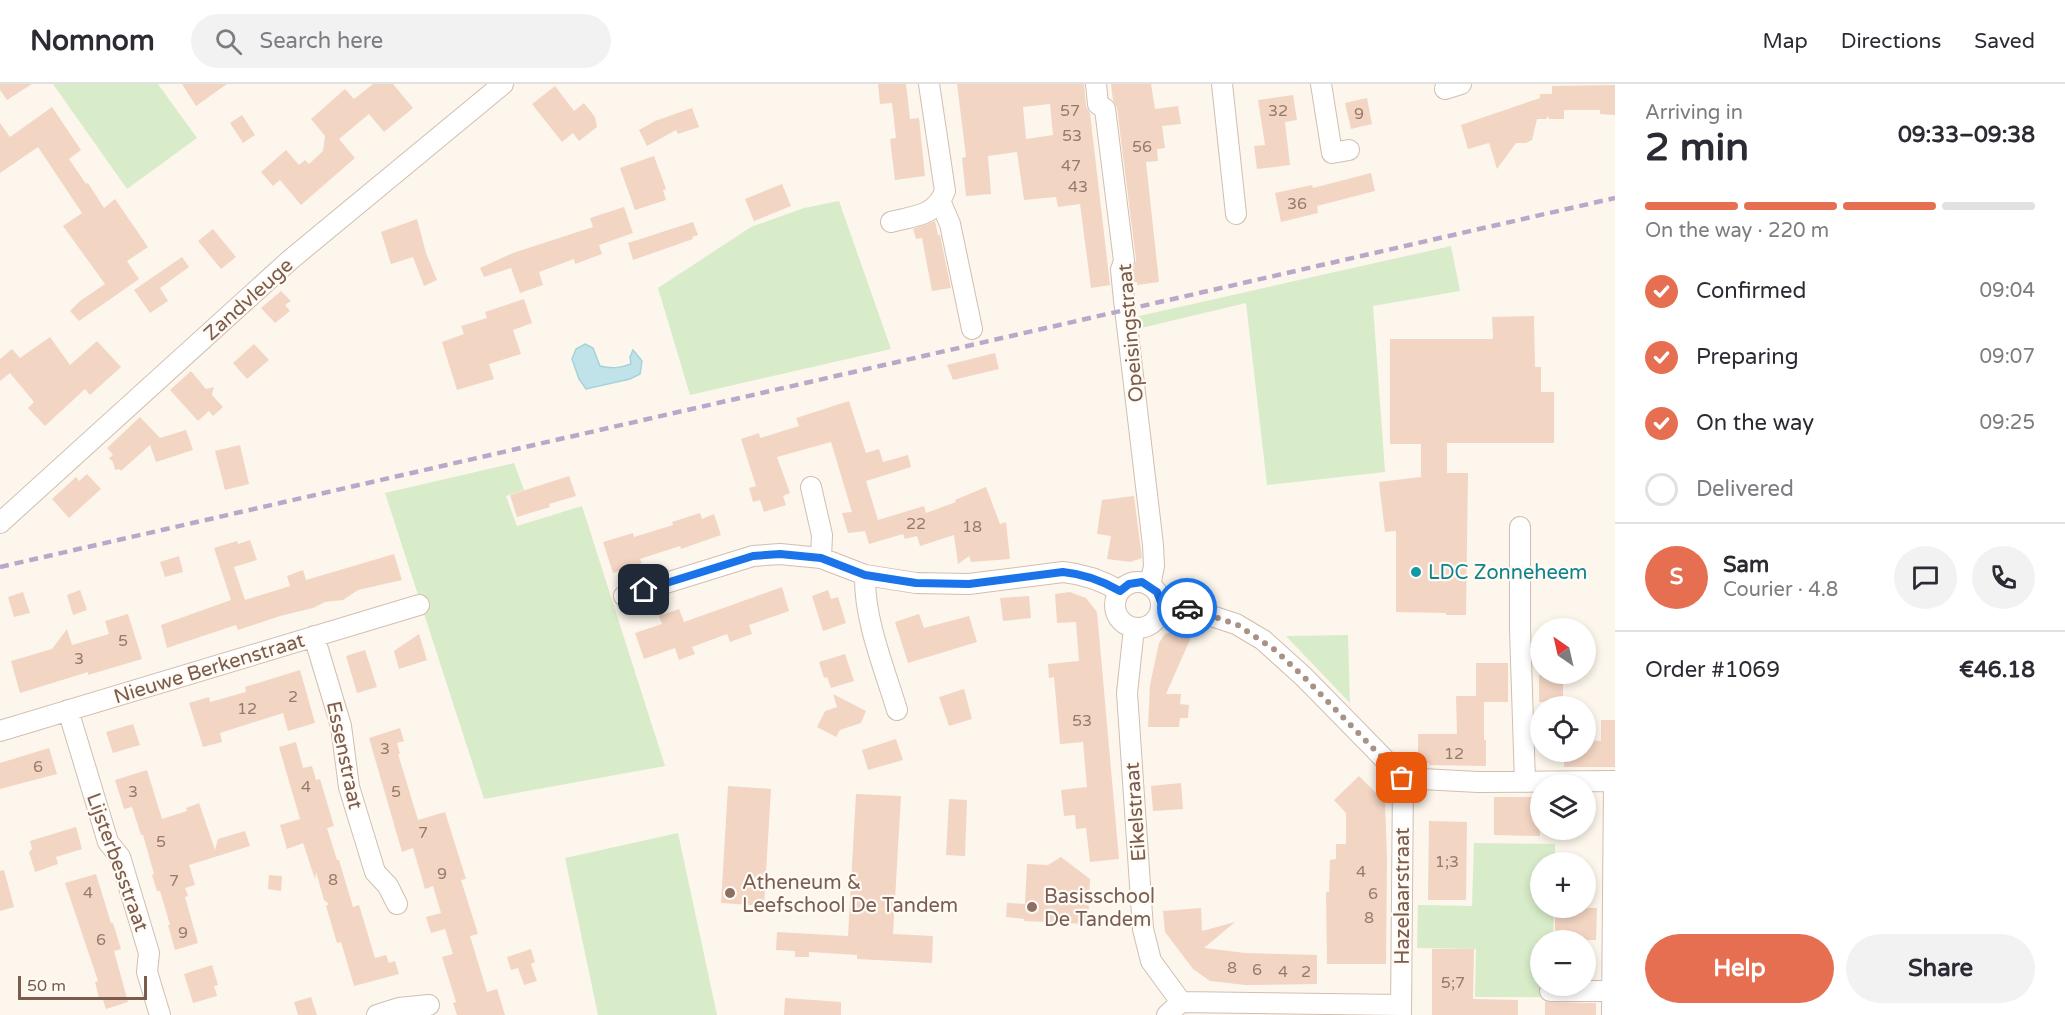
<!DOCTYPE html>
<meta charset="utf-8">
<style>
body{margin:0;font-family:"Varela Round",sans-serif;background:#f2f2f3;color:#2b2b33;height:100vh;display:flex;flex-direction:column;font-size:22px;white-space:nowrap}
*{box-sizing:border-box;margin:0}
p{font-size:20px;color:#7c7c81}
.icon{flex:none;width:33px;height:33px;fill:none;stroke:currentColor;stroke-width:2;stroke-linecap:round;stroke-linejoin:round}
.map{position:relative;flex:1;overflow:hidden}
.drawer{display:flex;flex-direction:column;background:#fff;width:450px}
.drawer>*{flex:none}
.needle{width:39px;rotate:326deg}
.buttons{position:absolute;left:1530px;top:534px;display:grid;gap:12px}
.buttons a{display:grid;place-items:center;width:66px;height:66px;border-radius:50%;background:#fff;box-shadow:0 3px 9px #0003;font-size:30px}
.scale{position:absolute;left:18px;bottom:15px;width:129px;box-sizing:border-box;padding-left:6px;border:3px solid #7a5c4d;border-top:0;font-size:16px;line-height:21px;white-space:nowrap;color:#7a5c4d;-webkit-text-stroke:4px #fffaf3;paint-order:stroke}
.pin{position:absolute;display:grid;place-items:center;width:51px;height:51px;color:#fff;margin:-26px;border-radius:12px;box-shadow:0 3px 9px #0006}
.courier{position:absolute;display:grid;place-items:center;width:60px;height:60px;margin:-30px;border:4px solid #1a73e8;border-radius:50%;background:#fff;color:#222;box-shadow:0 2px 8px #0007}
.head em{font-style:normal;font-weight:700}
.head div{display:flex;flex-direction:column-reverse}
.head{display:flex;align-items:center;justify-content:space-between;height:102px;padding:0 30px}
h1{font-size:39px;font-weight:700;line-height:45px}
.bar{display:grid;grid-template-columns:repeat(4,1fr);gap:9px 6px;align-content:center;height:72px;padding:0 30px}
.bar i{height:8px;border-radius:4px;background:#e1e1e2}
.bar .selected{background:#e76f51}
.bar p{grid-column:span 4}
.line{display:flex;align-items:center;gap:15px;padding:0 30px;border-top:2px solid #e1e1e2}
.line div{flex:1}
.round{display:grid;place-items:center;flex:none;width:63px;height:63px;border-radius:32px;background:#f2f2f3}
ol{padding:0 30px;list-style:none}
li{display:flex;align-items:center;gap:18px;height:66px}
li p{margin-inline-start:auto}
li .icon{padding:6px;border-radius:50%;background:#e76f51;color:#fff;stroke-width:4}
li:last-child{color:#7c7c81}
li i{width:33px;height:33px;border:3px solid #e1e1e2;border-radius:50%}
.button{display:flex;gap:12px;margin-top:auto;padding:12px 30px}
.button a{flex:1;height:69px;border-radius:36px;background:#e76f51;color:#fff;font-size:24px;font-weight:700;line-height:69px;text-align:center}
.button a+a{background:#f2f2f3;color:#2b2b33}
header{display:flex;align-items:center;gap:36px;box-sizing:border-box;height:84px;padding:0 30px;background:#fff;border-bottom:2px solid #e1e1e2}
header strong{font-size:28px}
nav{display:flex;gap:33px;margin-inline-start:auto;font-size:21px}
.search{width:420px;height:54px;background:#f2f2f3;display:flex;align-items:center;gap:15px;box-sizing:border-box;padding:0 21px;border-radius:33px;color:#7c7c81;font-size:22px}
main{display:flex;flex:1;min-height:0}
.map>svg:first-child{display:block}
</style>
<header>
<strong>Nomnom</strong>
<div class="search"><svg class="icon" aria-label="search" viewBox="0 0 24 24"><circle cx="10" cy="10" r="6"/><path d="M15 15l6 6"/></svg>Search here</div>
<nav><a>Map</a><a>Directions</a><a>Saved</a></nav>
</header>
<main>
<div class="map">
<svg width="1615" height="931" viewBox="0 0 1615 931">
<rect width="100%" height="100%" fill="#fdf6ec"/>
<path fill="#d8ecc9" d="M53,0H158L197,54L127,105Z
M839,117L891,265L690,311L658,204L751,143L804,124Z
M1451,162L1460,207L1373,222L1385,388L1267,401L1246,219L1141,244L1139,232Z
M514,379L524,406L506,412L517,442L582,422L665,682L484,715L385,409Z
M1348,551L1350,619L1286,552Z
M678,749L717,931H598L565,774Z
M1474,759L1555,760V778H1540V824H1554L1553,856H1540V902H1553L1552,913H1475L1476,865L1417,864L1418,821L1472,822Z"/>
<path fill="#bfe3e8" stroke="#a5d3da" stroke-width="1.5" d="M585,260L593,264L600,282C612,285 620,284 631,280L630,273L633,266L642,277L640,290L630,295L586,305L579,295L572,275L576,265Z"/>
<path fill="#f3d5c3" fill-rule="evenodd" d="M0,0H32L7,16L0,6Z
M182,0H227L196,22Z
M373,0H393L413,24L384,48L369,30L339,55L355,74L301,121L280,96L273,102L261,88L286,66L299,81L305,76L309,80L323,67L325,52L311,35L345,5L354,15Z
M878,0H906L910,35L919,34L925,92L895,96L890,55L896,54L892,19L880,20Z
M957,0H1084L1086,22L1090,29L1110,201L1091,204L1080,120L1058,123L1056,113L1024,116L1017,68L988,72L991,110L966,112L962,74L966,73ZM1050,20L1053,51L1026,55L1023,23Z
M1111,0H1151L1155,25L1178,22L1181,40L1162,42L1165,64L1157,65L1158,77L1146,78L1159,198L1137,201V198H1134L1133,187L1136,176L1117,24L1113,16Z
M1615,1V31L1600,30V26H1564V35H1549L1548,32L1546,35H1537L1532,56L1526,59H1516L1497,85L1489,59L1468,65L1461,41L1540,14V10H1552V2Z
M555,2L574,27L584,19L595,33L597,43L579,57L573,49L562,58L532,20Z
M1293,11L1297,36L1285,38L1290,81L1257,85L1254,62L1265,61L1258,16Z
M1367,14L1372,40L1351,45L1345,19Z
M52,23L81,66L69,75L86,100L88,99L104,124L115,115L148,163L127,177L139,195L79,237L70,227L80,217L105,200L63,142L82,129L38,63L0,89V39L10,53Z
M692,24L699,43L678,50L676,46L647,62L639,46L655,37Z
M242,31L255,51L243,59L230,39Z
M654,72L666,105L663,106L666,116L635,126L620,84Z
M1371,89L1375,107L1317,122L1318,129L1281,138L1275,109L1312,101L1313,104Z
M782,100L791,122L754,137L745,115Z
M624,123L633,149L599,161L602,170L575,180L574,175L539,188L543,201L520,209L511,184L484,193L480,184L513,169L593,143L590,134Z
M417,135L426,169L437,196L424,202L413,173L391,180L381,148Z
M935,137L938,151H940L951,204L932,207L922,154L916,155L913,145Z
M693,138L698,151L692,153L693,155L633,176L628,159Z
M213,145L236,173L221,185L198,157Z
M182,173L189,183L160,204L168,217L150,229L134,206Z
M281,207L291,217L285,221L290,227L275,239L261,224Z
M524,215L532,239L513,246L521,270L489,280L494,295L457,306L442,258L464,250L461,242L487,234L485,228Z
M1534,232L1535,283H1541V308H1554V359H1447V389H1468L1466,531H1446V529L1396,528V447L1385,448L1379,398L1421,393V360H1390V255H1493L1492,233Z
M50,253L70,281L97,257L121,283L90,311L85,305L45,342L28,324L34,318L10,289L0,297V275L12,265L20,274Z
M254,260L269,276L247,295L233,279Z
M995,269L999,285L953,296L947,281Z
M191,287L206,305L214,303L212,311L223,323L213,332L209,327L198,337L170,306Z
M849,317L866,369L879,365L883,378L908,371L911,383L866,397L878,436L924,422L926,429L956,418L955,416L986,403L1000,440L1006,438L1010,475L971,478L969,472L958,480L954,451L920,462L917,452L905,455L903,450L869,460L865,447L848,449L842,429L852,428L831,358L777,373L790,409L783,412L786,421L764,428L760,416L753,418L749,404L756,402L741,355L759,349L760,354L799,342L796,334Z
M140,333L160,354L186,346L193,366L156,378L150,361L121,387L119,385L115,386L113,378L109,374L113,371L107,364Z
M240,361L249,400L225,406L215,367Z
M87,390L101,405L69,434L52,415L76,393L79,397Z
M569,392L576,412L549,420L550,423L517,433L510,411Z
M1134,412L1142,474L1130,478L1107,475L1111,452L1097,450L1102,416Z
M700,429L702,435L714,430L721,451L681,465L680,462L640,475L642,479L613,489L603,458L633,449L634,453L673,441L672,438Z
M250,456L257,476L234,483L245,516L290,502L287,492L303,486L306,496L394,470L402,496L358,506L343,516L325,518L313,524L280,532L238,546L236,541L167,564L161,541L231,516L214,464L237,457L238,460Z
M179,472L183,488L165,493L160,478Z
M782,503L789,527L749,541L752,550L730,558L727,550L692,563L695,570L679,576L675,564L644,575L635,549L662,540L659,532L679,525L684,538Z
M80,506L87,526L73,531L67,511Z
M828,506L831,515L838,513L846,539L823,547L812,512Z
M23,508L30,529L14,533L8,513Z
M1070,508L1086,514L1097,528L1119,775L1090,778L1086,744L1076,745L1075,731L1064,732L1061,706L1087,703L1083,658L1060,660L1054,593L1049,594L1048,580L1079,577L1076,538L1057,539L1055,510Z
M1029,512L1031,534L1003,537L1000,514Z
M128,530L142,575L88,591V588L20,609L11,577L52,565L67,545L72,561L109,550L105,537Z
M919,530L924,544L969,532L977,558L908,579L895,538Z
M1175,545L1193,549L1166,610H1181L1180,620L1189,621L1188,634H1180L1179,643H1148L1150,601L1159,559L1164,551Z
M419,550L427,576L399,585L394,567Z
M365,566L377,603L357,609L346,572Z
M845,570L854,597L831,604L827,593L824,594L819,578Z
M1476,579H1508V618H1484V656H1486V682L1429,681V679H1418V650H1457L1456,612H1476Z
M300,586L315,639L288,647L283,629L220,649L222,658L203,663L189,619L209,613L210,618L246,608L245,603Z
M1539,590H1563V618H1539Z
M964,605L972,635L949,642L939,613Z
M833,610L866,627L861,639L840,646L836,653L817,643L825,627L837,623Z
M1601,636H1615V683H1564V668H1586V656L1601,657Z
M133,640L140,661L113,669L106,648Z
M400,644L404,657L397,659L400,670H398L418,736L445,728L466,795L461,796L478,850L470,852L487,908L497,905L505,931H457L453,919L456,918L442,873L453,870L445,845L431,849L426,833L441,829L433,802L425,805L413,764L402,768L369,654Z
M896,655L903,676L868,686L862,666Z
M296,658L303,684L312,682L316,696L320,695L334,742L327,744L337,776H339L353,823L359,821L375,874L386,871L389,879L395,877L399,890L354,902L341,858L337,859L326,822L329,820L324,816L316,788L315,795L303,759L287,765L280,741L300,735L279,663Z
M49,664L57,690L0,705V679Z
M147,686L162,735L187,727L186,724L199,719L215,766L218,755L245,747L250,762L189,781L195,801L185,804L188,812L185,813L198,859L175,866L168,841H170L160,807H157L152,791L154,790L143,751H141L132,723L124,725L115,696Z
M1359,692L1385,718L1387,775L1386,880H1327L1326,808H1329L1330,776L1336,775V760H1346V729L1334,716Z
M1181,699L1183,725L1153,727L1151,702Z
M728,702L771,705L764,822L721,819Z
M856,710L901,712L893,850L933,852L932,879L857,875V871L809,868V873H795V867L776,866L777,848L848,852Z
M1494,713H1540V752L1494,751Z
M949,715L967,716L965,772L946,771Z
M1429,737L1467,738L1466,816H1428Z
M76,743L82,765L56,773L58,780L35,788L29,768L32,765L30,757Z
M1061,773L1090,795L1088,840L1024,837V835L1006,833L1007,819L1025,820L1027,780L1048,781Z
M4,786L14,823L0,827V787Z
M96,790L111,839H113L121,865L114,867L128,918L106,925L102,913L99,914L95,898L98,897L65,799Z
M269,791L282,792L281,807L268,805Z
M1201,824L1202,847L1235,838L1204,864L1245,869L1317,871V900L1245,901L1210,897L1193,885L1165,848L1163,827Z
M1555,824H1597L1596,856H1555Z
M531,865L535,878L531,880L537,897L524,901L518,884L511,886L507,873Z
M1432,865H1474L1473,915L1518,916V931H1432Z
M212,881L218,901L214,902L217,912L193,919L184,890Z
M311,913L317,931H298L294,918Z
M785,914L841,918V931H784Z
M1545,918L1596,919V931H1545Z"/>
<g fill="none" stroke-linecap="round" stroke-linejoin="round">
<defs>
<path id="street" d="M1096,0L1098,20L1105,25L1124,177L1121,186L1124,216L1153,461L1154,482L1150,502
M1222,0L1236,130
M1321,0L1332,69L1349,66
M1445,5L1461,0
M941,119L950,140L972,245
M891,138C914,132 936,132 945,107L929,0
M811,403L822,451L821,474L865,491
M0,439L290,176L503,0
M1520,443V546L1525,698
M1115 521a23 23 0 1 1 46 0a23 23 0 1 1-46 0Z
M624,512L753,472L780,470L821,474
M1161,518L1181,522L1236,540L1263,556L1304,593L1403,694
M1134,544L1127,609L1143,845L1151,877L1181,918
M314,552L341,642L349,703L375,788L388,802L397,820
M68,626L108,758L120,773L149,869L147,888L160,931
M897,626C884,583 864,536 865,491L916,499L969,500L1063,488C1084,490 1101,496 1120,507
M0,647L419,521
M1403,694L1478,698L1614,697L1612,931
M1550,907H1612
M1181,918L1401,921
M377,931L399,924L429,921
M1167,931L1181,918
M1401,931L1403,694"/>
</defs>
<use href="#street" stroke="#d1beb0" stroke-width="22"/>
<use href="#street" stroke="#fff" stroke-width="20"/>
<path stroke="#b9a8c9" stroke-width="4.5" stroke-dasharray="9 6" stroke-linecap="butt" d="M0,483L1615,114"/>
</g>
<g fill="none" stroke-linecap="round" stroke-linejoin="round">
<path stroke="#a89285" stroke-width="6" stroke-dasharray="0 10.8" d="M1187,524L1236,540L1275,566L1304,593L1402,694"/>
<path stroke="#1a73e8" stroke-width="8" d="M644,506L753,472L780,470L821,474L865,491L916,499L969,500L1063,488C1084,490 1101,496 1120,507L1129,500L1142,498L1157,508L1161,518L1187,524"/>
</g>
<circle fill="#0f9aa8" stroke="#fffaf3" stroke-width="2" cx="1416" cy="488" r="6"/>
<g fill="#8d6e63" stroke="#fffaf3" stroke-width="2">
<circle cx="730" cy="809" r="6"/>
<circle cx="1032" cy="823" r="6"/>
</g>
<g text-anchor="middle" stroke-width="4.5" stroke-linejoin="round" paint-order="stroke">
<g font-size="16" fill="#987a6a">
<text x="1070" y="32">57</text>
<text x="1278" y="32">32</text>
<text x="1359" y="35">9</text>
<text x="1072" y="57">53</text>
<text x="1142" y="68">56</text>
<text x="1071" y="87">47</text>
<text x="1078" y="108">43</text>
<text x="1297" y="125">36</text>
<text x="916" y="445">22</text>
<text x="972" y="448">18</text>
<text x="123" y="562">5</text>
<text x="79" y="580">3</text>
<text x="293" y="618">2</text>
<text x="247" y="630">12</text>
<text x="1082" y="642">53</text>
<text x="385" y="670">3</text>
<text x="1454" y="675">12</text>
<text x="38" y="688">6</text>
<text x="306" y="708">4</text>
<text x="133" y="713">3</text>
<text x="396" y="713">5</text>
<text x="423" y="754">7</text>
<text x="161" y="763">5</text>
<text x="1447" y="783">1;3</text>
<text x="1361" y="793">4</text>
<text x="442" y="795">9</text>
<text x="333" y="801">8</text>
<text x="174" y="802">7</text>
<text x="88" y="814">4</text>
<text x="1373" y="815">6</text>
<text x="1369" y="839">8</text>
<text x="183" y="854">9</text>
<text x="101" y="861">6</text>
<text x="1232" y="889">8</text>
<text x="1257" y="891">6</text>
<text x="1283" y="893">4</text>
<text x="1306" y="893">2</text>
<text x="1453" y="904">5;7</text>
</g>
<g font-size="20" fill="#7a5c4d" stroke="#fffaf3">
<text transform="translate(248 215) rotate(-42)" y="7">Zandvleuge</text>
<text transform="translate(1130 249) rotate(-95)" y="7">Opeisingstraat</text>
<text transform="translate(209 584) rotate(-17)" y="7">Nieuwe Berkenstraat</text>
<text transform="translate(345 671) rotate(78)" y="7">Essenstraat</text>
<text transform="translate(1135 728) rotate(-94)" y="7">Eikelstraat</text>
<text transform="translate(118 778) rotate(70)" y="7">Lijsterbesstraat</text>
<text transform="translate(1402 812) rotate(-90)" y="7">Hazelaarstraat</text>
</g>
<g font-size="20" fill="#0d838f" stroke="#fffaf3" text-anchor="start">
<text x="1428" y="495">LDC Zonneheem</text>
</g>
<g font-size="20" fill="#785e54" stroke="#fffaf3" text-anchor="start">
<text x="742" y="805">Atheneum &amp;<tspan x="742" dy="23">Leefschool De Tandem</tspan></text>
<text x="1044" y="819">Basisschool<tspan x="1044" dy="23">De Tandem</tspan></text>
</g>
</g>
</svg>
<div class="buttons">
<a><svg class="needle" viewBox="-14 -14 28 28"><path d="M0-13l5 13h-10z" fill="#e53935"/><path d="M0 13l5-13h-10z" fill="#7c7c81"/></svg></a>
<a><svg class="icon" aria-label="locate" viewBox="0 0 24 24"><circle cx="12" cy="12" r="6"/><path d="M12 2v4M12 18v4M2 12h4M18 12h4"/></svg></a>
<a><svg class="icon" aria-label="layers" viewBox="0 0 24 24"><path d="M12 4l9 5-9 5-9-5zM3 14l9 5 9-5"/></svg></a>
<a>+</a>
<a>−</a>
</div>
<div class="scale">50 m</div>
<div class="pin" style="left:1402px;top:694px;background:#ea580c"><svg class="icon" aria-label="bag" viewBox="0 0 24 24"><path d="M5 8h14l-1 12H6zM9 8a3 3 0 0 1 6 0"/></svg></div>
<div class="pin" style="left:644px;top:506px;background:#1f2937"><svg class="icon" aria-label="home" viewBox="0 0 24 24"><path d="M3 11l9-7 9 7M6 9v11h12V9"/></svg></div>
<div class="courier" style="left:1187px;top:524px"><svg class="icon" aria-label="car" viewBox="0 0 24 24"><path d="M5 17H2v-5l4-1 3-4h7l3 4 3 1v5h-3M9 17h6M6 11h13"/><circle cx="7" cy="17" r="2"/><circle cx="17" cy="17" r="2"/></svg></div>
</div>
<section class="drawer">
<div class="head"><div><h1>2 min</h1><p>Arriving in</p></div><em>09:33–09:38</em></div>
<div class="bar"><i class="selected"></i><i class="selected"></i><i class="selected"></i><i></i><p>On the way · 220 m</p></div>
<ol>
<li><svg class="icon" aria-label="check" viewBox="0 0 24 24"><path d="M5 12l5 5 9-10"/></svg>Confirmed<p>09:04</p></li>
<li><svg class="icon" aria-label="check" viewBox="0 0 24 24"><path d="M5 12l5 5 9-10"/></svg>Preparing<p>09:07</p></li>
<li><svg class="icon" aria-label="check" viewBox="0 0 24 24"><path d="M5 12l5 5 9-10"/></svg>On the way<p>09:25</p></li>
<li><i></i>Delivered</li>
</ol>
<div class="line" style="height:108px"><b class="round" style="background:#e76f51;color:#fff">S</b><div><b>Sam</b><p>Courier · 4.8</p></div><a class="round"><svg class="icon" aria-label="chat" viewBox="0 0 24 24"><path d="M4 5h16v11H9l-5 4z"/></svg></a><a class="round"><svg class="icon" aria-label="phone" viewBox="0 0 24 24"><path d="M5 4h4l2 5-3 2q2 4 5 5l2-3 5 2v4C11 20 4 13 5 4z"/></svg></a></div>
<div class="line" style="height:78px"><div>Order #1069</div><b>€46.18</b></div>
<div class="button"><a>Help</a><a>Share</a></div>
</section>
</main>
